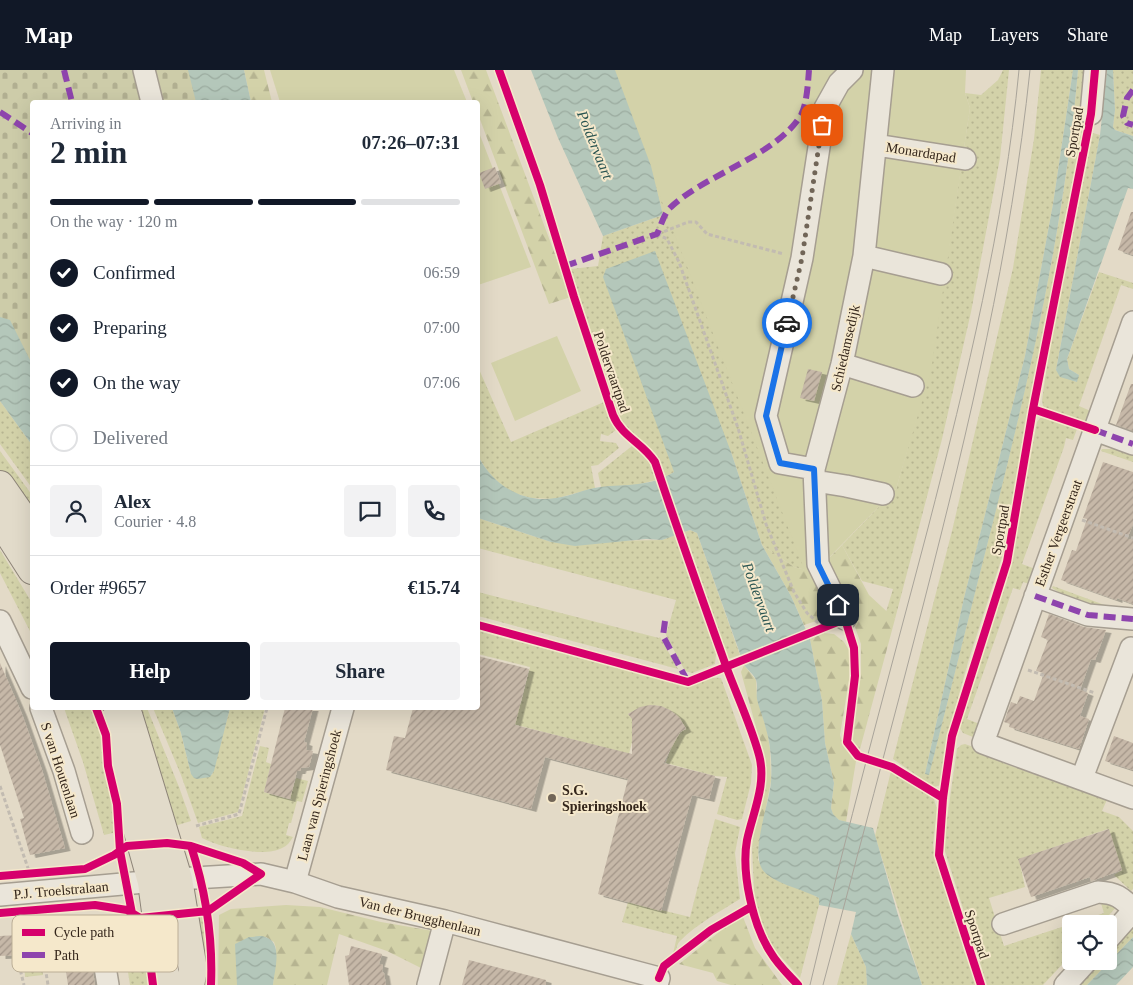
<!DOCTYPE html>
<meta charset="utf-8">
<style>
body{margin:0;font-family:"Times New Roman",serif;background:#f2f2f3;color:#1f2937;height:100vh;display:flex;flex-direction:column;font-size:19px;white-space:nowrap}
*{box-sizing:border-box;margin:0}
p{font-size:16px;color:#747a83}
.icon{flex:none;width:28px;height:28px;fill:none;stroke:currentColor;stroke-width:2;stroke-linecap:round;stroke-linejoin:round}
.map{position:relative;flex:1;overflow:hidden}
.panel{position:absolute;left:30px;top:30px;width:450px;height:610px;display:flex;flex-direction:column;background:#fff;border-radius:5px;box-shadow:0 5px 20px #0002}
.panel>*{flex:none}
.controls{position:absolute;left:1062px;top:845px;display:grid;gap:10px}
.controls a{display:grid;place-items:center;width:55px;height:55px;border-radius:5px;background:#fff;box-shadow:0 5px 20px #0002;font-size:25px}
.pin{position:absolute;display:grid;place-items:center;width:42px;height:42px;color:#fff;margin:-21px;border-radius:10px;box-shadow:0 2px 8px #0006}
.courier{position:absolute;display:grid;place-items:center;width:50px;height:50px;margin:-25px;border:4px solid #1a73e8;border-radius:50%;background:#fff;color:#222;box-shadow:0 1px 6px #0007}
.headline em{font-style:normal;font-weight:800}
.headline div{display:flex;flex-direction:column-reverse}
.headline{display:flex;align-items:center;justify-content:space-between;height:85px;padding:0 20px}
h1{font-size:32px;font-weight:800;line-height:38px}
.bar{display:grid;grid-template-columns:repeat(4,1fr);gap:8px 5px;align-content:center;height:60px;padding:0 20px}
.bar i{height:6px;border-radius:4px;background:#e0e1e3}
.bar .current{background:#111827}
.bar p{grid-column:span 4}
.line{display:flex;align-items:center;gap:12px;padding:0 20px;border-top:1px solid #e0e1e3}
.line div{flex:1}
.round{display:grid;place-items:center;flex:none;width:52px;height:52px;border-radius:5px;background:#f2f2f3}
ol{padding:0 20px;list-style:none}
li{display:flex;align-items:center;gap:15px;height:55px}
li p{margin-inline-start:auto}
li .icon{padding:5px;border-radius:50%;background:#111827;color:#fff;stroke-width:4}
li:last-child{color:#747a83}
li i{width:28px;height:28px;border:2px solid #e0e1e3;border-radius:50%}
.action{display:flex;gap:10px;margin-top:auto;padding:10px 20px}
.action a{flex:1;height:58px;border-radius:5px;background:#111827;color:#fff;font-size:20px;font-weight:800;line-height:58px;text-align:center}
.action a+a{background:#f2f2f3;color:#1f2937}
header{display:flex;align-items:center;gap:30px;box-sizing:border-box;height:70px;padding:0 25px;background:#111827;color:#fff}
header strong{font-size:24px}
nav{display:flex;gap:28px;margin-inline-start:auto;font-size:18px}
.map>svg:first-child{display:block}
</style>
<header>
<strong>Map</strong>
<nav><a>Map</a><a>Layers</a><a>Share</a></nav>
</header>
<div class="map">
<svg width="1133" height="915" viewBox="0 0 1133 915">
<defs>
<pattern id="grass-dots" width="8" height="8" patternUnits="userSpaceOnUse" patternTransform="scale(1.25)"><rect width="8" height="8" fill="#d3d2a9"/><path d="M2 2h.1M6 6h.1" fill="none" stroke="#b6b491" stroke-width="1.8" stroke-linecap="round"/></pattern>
<pattern id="forest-firs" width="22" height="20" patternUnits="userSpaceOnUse" patternTransform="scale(1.25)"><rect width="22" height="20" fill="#d3d2a9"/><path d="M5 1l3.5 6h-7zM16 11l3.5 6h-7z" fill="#b6b491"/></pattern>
<pattern id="cemetery-stones" width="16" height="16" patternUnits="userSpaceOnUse" patternTransform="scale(1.25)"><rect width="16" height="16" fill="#cdcca9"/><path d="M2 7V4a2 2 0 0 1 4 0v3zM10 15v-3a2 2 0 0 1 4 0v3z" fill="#b1af91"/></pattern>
<pattern id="water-waves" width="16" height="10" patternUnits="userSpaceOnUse" patternTransform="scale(1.25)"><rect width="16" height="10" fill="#b4c7ba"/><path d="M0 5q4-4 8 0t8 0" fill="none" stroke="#9bab9f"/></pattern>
<pattern id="building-hatch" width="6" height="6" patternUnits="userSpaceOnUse" patternTransform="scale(1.25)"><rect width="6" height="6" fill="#c6b8a8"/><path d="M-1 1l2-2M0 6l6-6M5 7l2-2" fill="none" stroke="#a29588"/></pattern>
<filter id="shadow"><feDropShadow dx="5.5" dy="3" stdDeviation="0" flood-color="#0004"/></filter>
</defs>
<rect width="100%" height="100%" fill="#e3dac7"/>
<path fill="url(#grass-dots)" d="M1003,0H1009L1000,88L971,242L942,369L895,549L886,542L893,519L862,511L842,475L896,419L930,301L970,38L965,23L981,25L998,10Z
M1041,0H1073L1053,134L1025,286L964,528L925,704H929C950,623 970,541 991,459C1029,308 1065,155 1078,0H1091L1087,33L1050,246L1037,300L1005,478L968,592L950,657L941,715L934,717L893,689L952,461L1013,198L1034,69Z
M1113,0H1133V66L1115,60L1113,57L1115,40Z
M1093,63L1100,65L1056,300L1076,312L1079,305L1069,299L1067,289L1099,202L1133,213V219L1121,215L1079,336L1093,342L1089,351H1084L1046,338L1043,336L1042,330L1049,282Z
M650,96L806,500L794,497L762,475L731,382L674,402L666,407C663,400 661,391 656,385C644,368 629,365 617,344L571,199L598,196L603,166L663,145Z
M478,297L511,372L604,332L610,351L616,360L608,366L601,364L600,371L616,373L619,378L598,395L591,396L595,418L554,429L531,428L517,424L505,418L489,404L478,386Z
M0,331L32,375V418L0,374Z
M1046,347L1077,359L1073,370L1066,368L1064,377L1022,494L1038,500L1032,515L1023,512L1020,520L1013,518L967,649L982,655L977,666L973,667L963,663L960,658L976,601L1010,497L1037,352L1040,348Z
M632,376L648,389L656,410L637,415L601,417L598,403Z
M1102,379H1129L1133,381V392L1101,381Z
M0,381L32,425V451L0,404Z
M478,448L551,472L662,470L675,465L715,579L716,584L715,594L692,603L685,601L666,565L676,530L478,478Z
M690,460L697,463L740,585L728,589L685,462Z
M0,480L32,533V565L0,503Z
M1053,516L1110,537L1109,540L1068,528L1052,518Z
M478,522L659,568L660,567L678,599L478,546Z
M478,561L682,615C696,615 708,606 721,608L752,695L751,713L742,749L737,750L717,744L727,707L715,706L666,693C670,680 674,666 686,658C671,634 653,629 628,644L632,648V667L633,668L629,684L505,652L521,633L530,597L478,584Z
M64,638H92L102,665L104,701L113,732V763L104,765L83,692Z
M129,638H147L179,717L191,751L168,758Z
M153,638H172L181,663L191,704L212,705L230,638H265L238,742L198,753L181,705Z
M965,674L1004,688L1003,693L1058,713L1060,708L1109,725L1102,741L1119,747L1133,761V819L1131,821L1114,805L1122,800L1108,759L1019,789L1025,817L989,828L1004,876L1071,854V885L1043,915H987L945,781L944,770L957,679L961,675Z
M260,676L269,678L266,692L271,694L264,722L292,730L290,728L296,708L308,711L302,732L297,731L291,753H289L286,765L293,767C290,772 287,776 282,778C264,788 219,777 202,768L199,757L242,746Z
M891,701L934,729L937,739L933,775L935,790L976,915H922L875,766Z
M715,749L740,757L735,783L740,829C719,842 697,854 680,871C676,875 677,881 673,884L677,866L622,852L628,832L690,847Z
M759,775L758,790L772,808L808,822L819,828V835L800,908L773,878L755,840L752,778Z
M1100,830L1118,835L1101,854H1072L1104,843Z
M204,846L207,878L206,915H196L191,847Z
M1133,849V867L1087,915H1072L1094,891H1109V875Z
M130,856L133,868L144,881L150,915H130L121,857Z
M38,863L43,905L25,907L23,866Z
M851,864L866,897L867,915H837Z"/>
<path fill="url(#forest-firs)" d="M244,0H264L272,32H251Z
M461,0H486L571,227L549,234L478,44V32H473Z
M762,475L794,497L816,502L830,540L825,548L804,555L791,526Z
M842,475L869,525L895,549L860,679L854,675L851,665L861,606V574L851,546L825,492Z
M824,563L834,564L844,572L850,582L849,610L840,665L843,675L856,691L846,752L839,750L833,745L831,738L834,713L825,673L822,631L810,569Z
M744,595L756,610L757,628L767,660L770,679L771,711L759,775L752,778L762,692L756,657L741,602Z
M286,835L320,837L381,852L433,861L423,899L387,881L339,864L327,915H273L276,878L274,872L266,867L237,899V915H218L219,845L231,839Z
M743,847L755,878L782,915H731L717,911L713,903L679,894L723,859Z"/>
<path fill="url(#cemetery-stones)" d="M0,0H209L217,32H32V344L0,308Z"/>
<path fill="#d3d2a9" d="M270,0H454L467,32H280Z
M611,0H966L965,23L970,38L931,301L896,419L808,509Z
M478,60L531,197L478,215Z
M557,266L581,321L515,351L491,293Z"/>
<path fill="url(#water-waves)" d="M188,0H244L251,32H196Z
M531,0H615L651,96L663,145L603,166L558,68Z
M1073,0H1078C1065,152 1031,301 994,448C972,534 951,619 929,705L925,704L964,528L1025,286L1053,134Z
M1107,0H1113L1115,40L1113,57L1115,60L1133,66V119L1128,118L1067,289L1069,299L1079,305L1077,312L1060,307L1056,300L1100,65Z
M655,181L731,382L762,475L791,526L810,569L822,631L825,673L834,713L831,738L833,744L839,750L873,758L898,845L922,915H867L866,897L851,864L856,842L819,835V828C803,819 771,813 762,799C751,781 769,734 771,712C772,695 771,675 766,659C764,649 759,639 757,629C756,623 758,616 756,610C754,605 747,599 744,595L697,463L690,460L662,470L646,469L575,476L551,472L478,448V386C493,415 523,434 556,428C571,426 585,419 600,417C626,414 651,417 674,402L603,207L606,199Z
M0,247L10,250L32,294V375L0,331Z
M172,638H230L214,701L210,707L197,709L194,708L191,704L181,663Z
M249,867C254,867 261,865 265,867C284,872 274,902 273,915H237L235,874Z
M1133,867V897L1116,915H1087Z"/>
<path fill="url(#building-hatch)" filter="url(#shadow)" d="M495,97L501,113L485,119L479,103Z
M1131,142H1133V185L1118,180Z
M808,299L822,302L814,331L800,328Z
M1131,314H1133V361L1116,355Z
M1103,392L1133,402V454L1127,469L1133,470V534L1117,528V530L1061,510L1072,480L1076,481L1087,449L1083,448Z
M1049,544L1084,557L1106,560L1095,590L1091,589L1080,620L1088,623L1080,646L1089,649L1079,679L1009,657L1010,654L1004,652L1011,632L1017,634L1020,626L1034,631L1044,603L1036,601L1048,570L1041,567Z
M478,586L529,599L515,655L632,684V649L628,644L640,637L650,635L661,636L670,640L679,647L686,659L680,662L663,693L715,706L709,729L692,725L661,841L598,824L628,709L545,687L531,739L386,700L394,666L405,668L413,638H478Z
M0,593L22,644L42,700L65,778L30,785L20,749L24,748L0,675Z
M285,638H313L304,672L307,673L306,680L313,681L309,697L301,698L300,701H297L290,729L264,722Z
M1114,666L1133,673V700L1105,691Z
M1109,759L1122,800L1091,811L1090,807L1031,827L1018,789Z
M87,858L95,915H68L60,863Z
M18,865L19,885L0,886V866Z
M351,876L382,884L379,894L383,895L382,902L384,903L386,915H349L345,886L349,885Z
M469,890L546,910V915H462Z"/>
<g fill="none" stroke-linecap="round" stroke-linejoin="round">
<defs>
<path id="minor" d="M144,0L152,32
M1091,44L1095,0
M876,75L965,89
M864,186L941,204
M1133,252L983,673L1133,728
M842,294L913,316
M1095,360L1133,374
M814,399L780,393L766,346L802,188L825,38L839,13L852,0
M815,411L846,416L883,424
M1035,526L1088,545L1133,549
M845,549L818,494L814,399L842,294L864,186L883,0
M0,551L32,618
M41,638L64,701L82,763
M1082,708L1131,578
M295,812L343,638
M0,825L178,809L261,804L295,812L338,827L445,851L659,908L657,915
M1003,854L1098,822C1116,823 1121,827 1133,839
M100,867L108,915
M1109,868L1133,841
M428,915L445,851
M1065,915L1087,891"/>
<path id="major" d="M0,415L32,461
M0,450L32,500
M126,638L178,809L193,900L190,915
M113,651L121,672V700L152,812L166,915"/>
</defs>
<use href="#minor" stroke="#a69e91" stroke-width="24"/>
<use href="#major" stroke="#8d8478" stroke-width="30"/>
<path stroke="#c2bbb1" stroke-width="3" stroke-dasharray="4 2.5" stroke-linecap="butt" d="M657,164L667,169L679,192L738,358L766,454L794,522L807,543L824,558
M658,164L688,152H696L707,164L784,184
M1082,450L1133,468
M1028,600L1095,623
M0,716L30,804
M196,756L239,744L267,638
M36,840L48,915
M19,842L21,903L24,915"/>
<use href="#minor" stroke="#eae5da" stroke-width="21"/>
<use href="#major" stroke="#e2dbca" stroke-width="28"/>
<path stroke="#a9a49a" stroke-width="1" d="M810,915C846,762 888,610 928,458C967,307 1004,155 1019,0
M823,915C857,787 891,660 924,532C969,356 1011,181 1030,0"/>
<path stroke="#8e44ad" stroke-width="6" stroke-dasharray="12 6" stroke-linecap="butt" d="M64,0L72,32
M1133,20L1127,28L1123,46L1127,53L1133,55
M0,42L32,63
M565,196L657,164C661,156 664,143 671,137C706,104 776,86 801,45C807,34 808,12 809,0
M1095,360L1133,374
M1035,526L1088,545L1133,549
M665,551L663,566L688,612"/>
<defs>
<path id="cycleway" d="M499,0L540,115L574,227L613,345C622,367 643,373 655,392C678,461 702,529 726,596C737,626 751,655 759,685C767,714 753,742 747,770C741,803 753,856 771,883C778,895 789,905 798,915
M1033,339L1095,360
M478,555L688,612L845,549L854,578L855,606L847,672L858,686L892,697L943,728
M96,638L106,665L108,696L117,734L120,781L136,864L149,884L153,915
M191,776C206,822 213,867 211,915
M0,806L85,799L114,785L127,776L167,773L191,776L243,793L261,804L208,841L140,848L127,840L95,835L0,843
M659,908L664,896L711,860L751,837
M981,915L939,785L943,728L952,666L1007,492L1033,339L1091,44L1095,0"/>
</defs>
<use href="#cycleway" stroke="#f5e8cb" stroke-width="11"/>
<use href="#cycleway" stroke="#d6006c" stroke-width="8"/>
</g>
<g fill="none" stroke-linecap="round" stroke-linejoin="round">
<path stroke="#716557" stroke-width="5" stroke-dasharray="0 9" d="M787,253L802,188L822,55"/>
<path stroke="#1a73e8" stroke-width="6" d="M787,253L766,346L780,393L814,399L818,494L838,535"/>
</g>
<circle fill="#716557" stroke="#f5e8cb" stroke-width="2" cx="552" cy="728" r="5"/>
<g text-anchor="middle" stroke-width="4" stroke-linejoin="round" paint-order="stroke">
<g font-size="14" fill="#34261b" stroke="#f5e8cb">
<text transform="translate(1074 62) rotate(-80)" y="5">Sportpad</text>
<text transform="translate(921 82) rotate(9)" y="5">Monardapad</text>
<text transform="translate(845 278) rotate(-77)" y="5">Schiedamsedijk</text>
<text transform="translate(612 302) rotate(71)" y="5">Poldervaartpad</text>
<text transform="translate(1000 460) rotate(-80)" y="5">Sportpad</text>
<text transform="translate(1058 463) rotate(-70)" y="5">Esther Vergeerstraat</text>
<text transform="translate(61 700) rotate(72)" y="5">S van Houtenlaan</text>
<text transform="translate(319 725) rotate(-75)" y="5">Laan van Spieringshoek</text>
<text transform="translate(61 820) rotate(-5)" y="5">P.J. Troelstralaan</text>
<text transform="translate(420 846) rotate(14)" y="5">Van der Brugghenlaan</text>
<text transform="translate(977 864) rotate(72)" y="5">Sportpad</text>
</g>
<g font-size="14" font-weight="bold" fill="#34261b" stroke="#f5e8cb" text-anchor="start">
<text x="562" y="725">S.G.<tspan x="562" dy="16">Spieringshoek</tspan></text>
</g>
<g font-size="15" font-style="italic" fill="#295451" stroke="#f5e8cb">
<text transform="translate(595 75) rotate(68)" y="5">Poldervaart</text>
<text transform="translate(759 527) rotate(70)" y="5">Poldervaart</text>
</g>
</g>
<rect x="12" y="845" width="166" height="57" rx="8" fill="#f5e8cb" stroke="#bbae96" stroke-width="1"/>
<rect x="22" y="859" width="23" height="7" fill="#d6006c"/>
<rect x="22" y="882" width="23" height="6" fill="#8e44ad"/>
<g font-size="14" fill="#34261b">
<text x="54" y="867">Cycle path</text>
<text x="54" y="890">Path</text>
</g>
</svg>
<div class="controls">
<a><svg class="icon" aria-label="locate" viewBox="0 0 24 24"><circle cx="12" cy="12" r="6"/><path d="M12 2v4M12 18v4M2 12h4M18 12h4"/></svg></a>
</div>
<div class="pin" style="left:822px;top:55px;background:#ea580c"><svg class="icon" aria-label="bag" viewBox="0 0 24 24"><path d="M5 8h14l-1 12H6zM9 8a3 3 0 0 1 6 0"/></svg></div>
<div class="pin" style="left:838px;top:535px;background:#1f2937"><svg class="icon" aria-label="home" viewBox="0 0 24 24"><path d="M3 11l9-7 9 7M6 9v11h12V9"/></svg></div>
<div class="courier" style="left:787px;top:253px"><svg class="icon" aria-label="car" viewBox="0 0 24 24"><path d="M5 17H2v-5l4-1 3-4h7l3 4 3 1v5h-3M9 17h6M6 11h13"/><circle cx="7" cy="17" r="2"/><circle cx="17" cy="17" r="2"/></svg></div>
<section class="panel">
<div class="headline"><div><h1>2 min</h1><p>Arriving in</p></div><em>07:26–07:31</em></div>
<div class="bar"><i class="current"></i><i class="current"></i><i class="current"></i><i></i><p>On the way · 120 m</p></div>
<ol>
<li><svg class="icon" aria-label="check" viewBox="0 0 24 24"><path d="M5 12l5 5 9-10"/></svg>Confirmed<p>06:59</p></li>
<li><svg class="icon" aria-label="check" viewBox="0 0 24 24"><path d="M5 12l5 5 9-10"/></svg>Preparing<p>07:00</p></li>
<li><svg class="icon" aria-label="check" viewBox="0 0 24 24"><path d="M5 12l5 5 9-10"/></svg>On the way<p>07:06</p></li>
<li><i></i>Delivered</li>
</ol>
<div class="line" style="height:90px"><a class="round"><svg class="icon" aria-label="person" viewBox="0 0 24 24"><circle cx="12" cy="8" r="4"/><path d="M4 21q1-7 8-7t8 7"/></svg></a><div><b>Alex</b><p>Courier · 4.8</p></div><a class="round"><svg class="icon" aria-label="chat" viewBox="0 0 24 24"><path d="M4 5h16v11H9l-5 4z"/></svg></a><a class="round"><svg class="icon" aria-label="phone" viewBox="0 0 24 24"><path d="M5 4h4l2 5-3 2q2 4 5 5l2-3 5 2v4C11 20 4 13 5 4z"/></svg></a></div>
<div class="line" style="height:65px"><div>Order #9657</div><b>€15.74</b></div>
<div class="action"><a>Help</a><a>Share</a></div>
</section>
</div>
